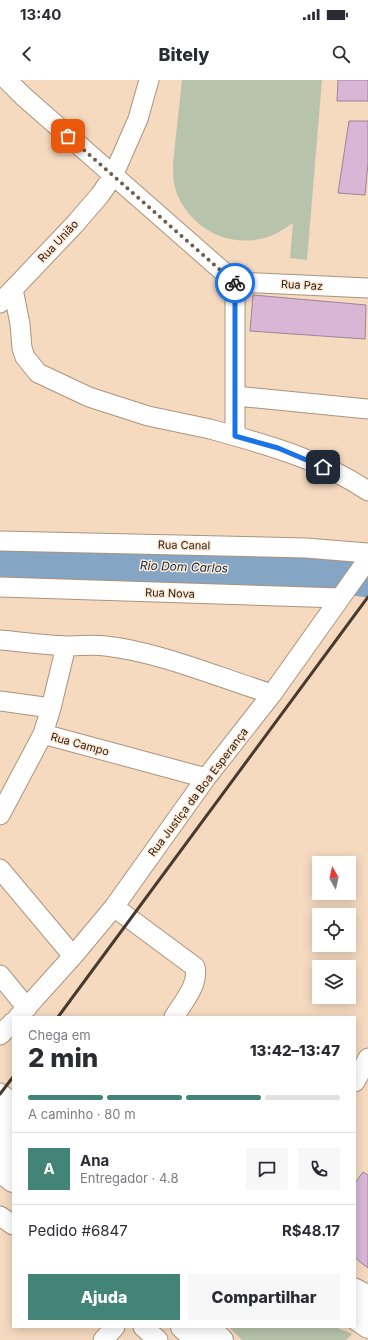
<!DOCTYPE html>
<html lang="pt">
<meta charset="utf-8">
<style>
body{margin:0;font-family:Inter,sans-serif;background:#f7f7f7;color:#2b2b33;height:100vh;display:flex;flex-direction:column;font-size:15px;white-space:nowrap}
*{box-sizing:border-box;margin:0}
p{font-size:13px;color:#7c7c81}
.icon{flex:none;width:22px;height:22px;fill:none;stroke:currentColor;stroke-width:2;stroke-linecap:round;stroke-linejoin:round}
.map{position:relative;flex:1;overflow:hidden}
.side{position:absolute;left:12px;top:936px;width:344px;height:312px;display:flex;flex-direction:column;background:#fff;border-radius:0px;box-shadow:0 2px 10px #0003}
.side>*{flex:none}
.needle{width:26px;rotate:351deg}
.buttons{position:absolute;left:312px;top:776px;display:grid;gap:8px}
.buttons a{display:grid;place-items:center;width:44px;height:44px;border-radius:0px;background:#fff;box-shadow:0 2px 10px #0003;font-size:20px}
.pin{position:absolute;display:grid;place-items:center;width:34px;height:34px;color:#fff;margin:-17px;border-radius:8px;box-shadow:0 2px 6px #0006}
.courier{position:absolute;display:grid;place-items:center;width:40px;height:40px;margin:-20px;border:3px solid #1a73e8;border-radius:50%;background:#fff;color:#222;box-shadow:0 1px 5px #0007}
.head em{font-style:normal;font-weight:800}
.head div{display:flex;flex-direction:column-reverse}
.head{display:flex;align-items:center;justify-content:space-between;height:68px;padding:0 16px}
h1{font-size:26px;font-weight:800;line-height:30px}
.bar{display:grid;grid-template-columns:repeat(4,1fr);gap:6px 4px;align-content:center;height:48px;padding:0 16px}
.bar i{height:5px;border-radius:3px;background:#e1e1e2}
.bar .current{background:#428578}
.bar p{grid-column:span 4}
.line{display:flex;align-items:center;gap:10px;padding:0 16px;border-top:1px solid #e1e1e2}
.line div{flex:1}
.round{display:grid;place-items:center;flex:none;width:42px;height:42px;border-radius:0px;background:#f7f7f7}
.action{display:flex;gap:8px;margin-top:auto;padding:8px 16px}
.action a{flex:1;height:46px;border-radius:0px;background:#428578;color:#fff;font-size:16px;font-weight:800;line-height:46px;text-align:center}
.action a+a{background:#f7f7f7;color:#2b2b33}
.status{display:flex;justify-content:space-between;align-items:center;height:28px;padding:0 20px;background:#fff;direction:ltr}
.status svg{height:11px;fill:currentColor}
header{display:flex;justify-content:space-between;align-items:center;height:52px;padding:0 16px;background:#fff;font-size:18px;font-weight:800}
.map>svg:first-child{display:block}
</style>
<div class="status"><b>13:40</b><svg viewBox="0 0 49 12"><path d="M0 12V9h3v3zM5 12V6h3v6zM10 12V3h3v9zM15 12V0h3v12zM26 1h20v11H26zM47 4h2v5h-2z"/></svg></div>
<header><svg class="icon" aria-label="back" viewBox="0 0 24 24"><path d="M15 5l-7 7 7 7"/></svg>Bitely<svg class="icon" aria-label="search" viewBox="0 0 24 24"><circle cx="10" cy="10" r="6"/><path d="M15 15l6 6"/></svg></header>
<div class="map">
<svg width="368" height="1260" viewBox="0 0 368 1260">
<rect width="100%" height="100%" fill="#f5dac0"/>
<path fill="#b7c3ab" d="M182,0H322L307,180L290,178L293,143C282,150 272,157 260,159C223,167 186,144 175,108C173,100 173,92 173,83Z
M229,1247H335L352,1254L346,1260H242Z"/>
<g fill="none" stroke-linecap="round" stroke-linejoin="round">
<path stroke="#85a5c5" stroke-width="37" d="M0,481L303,491L368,499"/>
</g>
<path fill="#d9b6d6" stroke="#9c839a" d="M338,0H368V21H337Z
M349,41H368V83L365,115L338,113Z
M253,215L366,225L365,259L250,251Z
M363,1092L368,1095V1188L355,1178V1103Z"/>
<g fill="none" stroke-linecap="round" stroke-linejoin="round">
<defs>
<path id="minor" d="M7,0L23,16L235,202
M235,202V356C281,369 328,384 368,411
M235,202L368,208
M13,209L20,244L22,268L25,277L38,293L89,317L148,336L210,349L235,356
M0,223L75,144L100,115L113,96L138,39L149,0
M236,316L368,329
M0,461L306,468L368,473
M0,507L340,518
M0,560C22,562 44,565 67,566C80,566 93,564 106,566C163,573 217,597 272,614
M0,621L51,628
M43,654L51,628L66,566
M0,735L43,654L206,698
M0,789L73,876
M114,827L195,887C199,905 183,922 174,937
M0,895L27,928
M18,937L73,876L114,827L206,698L272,614L368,479
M0,955L13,942
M355,1002L368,978
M0,1013L13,1023
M0,1030L13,1040
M0,1136L13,1145
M355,1208L368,1215
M355,1226L368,1234
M143,1247L158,1260
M103,1260L115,1247"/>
<path id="motorway" d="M0,1044L13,1053
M0,1065L13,1076
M0,1091L13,1101
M355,1238L368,1247
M182,1247L196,1260
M208,1247L222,1260"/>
</defs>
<use href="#minor" stroke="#ac937b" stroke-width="21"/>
<use href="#motorway" stroke="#ac937b" stroke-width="24"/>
<use href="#minor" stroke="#fff" stroke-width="19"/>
<use href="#motorway" stroke="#fff" stroke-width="22"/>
<path stroke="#473a2e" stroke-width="3" d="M58,937L368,517
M0,1014L13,997"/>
</g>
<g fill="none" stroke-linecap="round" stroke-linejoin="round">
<path stroke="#6c5d4e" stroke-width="4" stroke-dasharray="0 7.2" d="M68,56L235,203"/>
<path stroke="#1a73e8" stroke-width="5" d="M235,203V356L278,368L323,387"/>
</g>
<g text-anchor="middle" stroke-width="3" stroke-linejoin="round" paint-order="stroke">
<g font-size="11" fill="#231a10" stroke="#fee8d4">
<text transform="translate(58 161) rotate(-47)" y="4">Rua União</text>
<text transform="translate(302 205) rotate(3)" y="4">Rua Paz</text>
<text transform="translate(184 465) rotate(1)" y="4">Rua Canal</text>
<text transform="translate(170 513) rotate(2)" y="4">Rua Nova</text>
<text transform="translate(80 664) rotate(15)" y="4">Rua Campo</text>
<text transform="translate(198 712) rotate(-53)" y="4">Rua Justiça da Boa Esperança</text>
</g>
<g font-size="12" font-style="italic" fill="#0b3050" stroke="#fee8d4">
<text transform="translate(184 487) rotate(2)" y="4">Rio Dom Carlos</text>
</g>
</g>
</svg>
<div class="buttons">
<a><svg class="needle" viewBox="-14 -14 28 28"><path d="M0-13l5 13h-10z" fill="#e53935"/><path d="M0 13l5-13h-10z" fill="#7c7c81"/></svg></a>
<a><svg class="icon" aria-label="locate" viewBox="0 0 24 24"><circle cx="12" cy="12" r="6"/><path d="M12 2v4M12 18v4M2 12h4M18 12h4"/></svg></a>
<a><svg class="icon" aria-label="layers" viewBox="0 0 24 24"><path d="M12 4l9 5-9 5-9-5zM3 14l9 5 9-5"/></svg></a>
</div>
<div class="pin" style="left:68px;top:56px;background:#ea580c"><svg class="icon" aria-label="bag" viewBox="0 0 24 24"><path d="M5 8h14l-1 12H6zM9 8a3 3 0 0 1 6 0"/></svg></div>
<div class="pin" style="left:323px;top:387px;background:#1f2937"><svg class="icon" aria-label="home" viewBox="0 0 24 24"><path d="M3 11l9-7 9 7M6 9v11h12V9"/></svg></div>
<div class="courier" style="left:235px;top:203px"><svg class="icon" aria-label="bike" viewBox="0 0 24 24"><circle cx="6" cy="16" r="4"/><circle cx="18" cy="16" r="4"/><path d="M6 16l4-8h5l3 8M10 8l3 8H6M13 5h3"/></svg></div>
<section class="side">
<div class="head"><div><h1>2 min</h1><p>Chega em</p></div><em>13:42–13:47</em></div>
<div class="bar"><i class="current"></i><i class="current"></i><i class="current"></i><i></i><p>A caminho · 80 m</p></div>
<div class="line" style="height:72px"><b class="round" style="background:#428578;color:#fff">A</b><div><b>Ana</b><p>Entregador · 4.8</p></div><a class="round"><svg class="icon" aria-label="chat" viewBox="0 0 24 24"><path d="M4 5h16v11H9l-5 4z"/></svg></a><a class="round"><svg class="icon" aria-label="phone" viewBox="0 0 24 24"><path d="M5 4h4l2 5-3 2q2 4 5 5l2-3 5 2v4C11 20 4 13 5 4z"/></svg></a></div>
<div class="line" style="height:52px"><div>Pedido #6847</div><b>R$48.17</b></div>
<div class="action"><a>Ajuda</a><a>Compartilhar</a></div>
</section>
</div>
